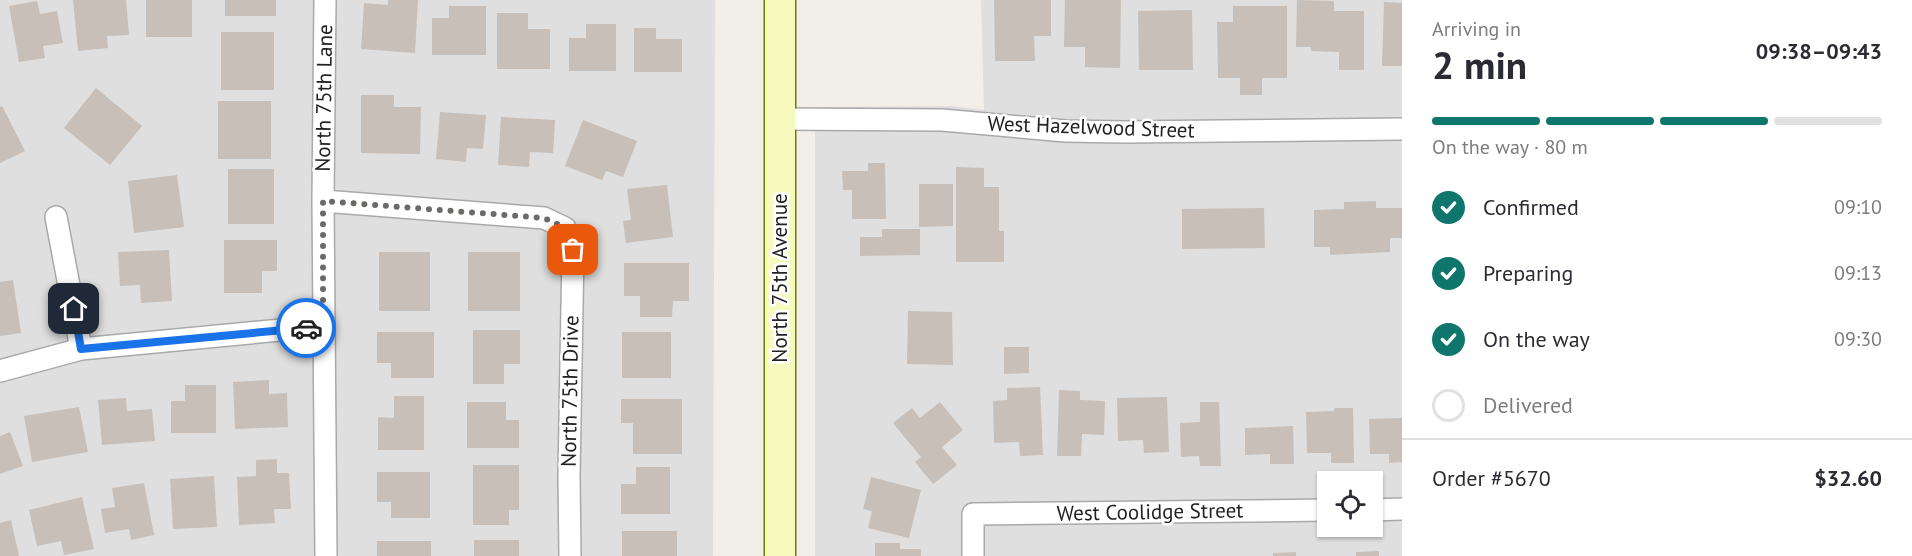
<!DOCTYPE html>
<meta charset="utf-8">
<style>
body{margin:0;font-family:"PT Sans",sans-serif;background:#f7f7f7;color:#2b2b33;height:100vh;display:flex;flex-direction:column;font-size:22px;white-space:nowrap}
*{box-sizing:border-box;margin:0}
p{font-size:20px;color:#7c7c81}
.icon{flex:none;width:33px;height:33px;fill:none;stroke:currentColor;stroke-width:2;stroke-linecap:round;stroke-linejoin:round}
.map{position:relative;flex:1;overflow:hidden}
.panel{display:flex;flex-direction:column;background:#fff;width:510px}
.panel>*{flex:none}
.buttons{position:absolute;left:1317px;top:471px;display:grid;gap:12px}
.buttons a{display:grid;place-items:center;width:66px;height:66px;border-radius:0px;background:#fff;box-shadow:0 2px 4px #0004;font-size:30px}
.pin{position:absolute;display:grid;place-items:center;width:51px;height:51px;color:#fff;margin:-26px;border-radius:12px;box-shadow:0 3px 9px #0006}
.courier{position:absolute;display:grid;place-items:center;width:60px;height:60px;margin:-30px;border:4px solid #1a73e8;border-radius:50%;background:#fff;color:#222;box-shadow:0 2px 8px #0007}
.headline em{font-style:normal;font-weight:800}
.headline div{display:flex;flex-direction:column-reverse}
.headline{display:flex;align-items:center;justify-content:space-between;height:102px;padding:0 30px}
h1{font-size:39px;font-weight:800;line-height:45px}
.bar{display:grid;grid-template-columns:repeat(4,1fr);gap:9px 6px;align-content:center;height:72px;padding:0 30px}
.bar i{height:8px;border-radius:4px;background:#e1e1e2}
.bar .selected{background:#0f766e}
.bar p{grid-column:span 4}
.line{display:flex;align-items:center;gap:15px;padding:0 30px;border-top:2px solid #e1e1e2}
.line div{flex:1}
ol{padding:0 30px;list-style:none}
li{display:flex;align-items:center;gap:18px;height:66px}
li p{margin-inline-start:auto}
li .icon{padding:6px;border-radius:50%;background:#0f766e;color:#fff;stroke-width:4}
li:last-child{color:#7c7c81}
li i{width:33px;height:33px;border:3px solid #e1e1e2;border-radius:50%}
main{display:flex;flex:1;min-height:0}
.map>svg:first-child{display:block}
</style>
<main>
<div class="map">
<svg width="1402" height="556" viewBox="0 0 1402 556">
<rect width="100%" height="100%" fill="#f2efe9"/>
<path fill="#e0dfdf" fill-rule="evenodd" d="M0,0H715L713,556H0Z
M981,0H1402V556H815V107L953,106L984,110ZM1328,482H1372V526H1328Z"/>
<path fill="#c7bfb8" d="M73,0H126L129,35L107,36L108,48L78,51Z
M146,0H192V37H146Z
M225,0H276V16H225Z
M388,0H418L415,53L361,49L364,3L388,5Z
M994,0H1051V36H1034L1035,61H995Z
M1065,0H1121L1120,68L1085,67V47H1064Z
M1297,0L1334,1V11H1364V70H1339V52L1311,51V47H1296Z
M37,1L40,14L57,11L63,43L43,46L45,58L19,62L9,6Z
M1384,2L1402,3V66H1382Z
M449,6H486V55H432V18H449Z
M1233,6H1287V78H1262V95H1240V78H1218L1217,22H1233Z
M1192,10L1193,70H1139L1138,11Z
M497,13H528V29H550V69H497Z
M586,24H616V71H569V38H586Z
M634,28H656V39H682V72H634Z
M221,32H274V90H221Z
M96,88L142,126L110,165L64,128Z
M361,95H394V107H421L420,154L361,153Z
M218,101H271V159H218Z
M2,106L25,151L0,163V107Z
M440,112L486,115L483,149L467,148L466,162L436,159Z
M501,117L555,120L553,153L530,152L529,167L498,165Z
M583,120L637,141L623,177L606,171L602,180L565,166Z
M868,163H885L886,219H852V190H843L842,171H868Z
M956,167L984,168V187H999V231H1004V262H956Z
M228,169H274V224H228Z
M177,175L184,227L134,233L128,181Z
M919,184H953V226L919,227Z
M667,185L673,237L626,243L623,221L631,220L627,189Z
M1376,201V208H1402V238H1390V252L1330,255V247H1314V210L1344,209V202Z
M1264,208L1265,248L1182,249V209Z
M882,229H920V255L860,256V237H882Z
M224,240H277V271H262V293H224Z
M169,250L172,301L141,303L140,285L120,286L118,252Z
M379,252H430V311H379Z
M468,252H520V311H468Z
M624,263H689V301H673L672,317H640V296H624Z
M13,280L21,333L0,336V282Z
M908,311L952,312L953,365L907,364Z
M473,330H520V364H504V384H473Z
M377,332H434V378H391V363H377Z
M622,332H671V378H622Z
M1004,347H1029V373L1004,374Z
M269,380V394L287,393L288,427L235,429L233,382Z
M185,385H216V433H171V401H185Z
M1040,387L1043,455L1020,456L1019,442L994,443L993,401L1007,400V388Z
M1059,390L1080,391V400L1105,401L1104,435L1082,434L1081,456H1057Z
M394,396H424V450H378V417L394,418Z
M1167,397L1169,452L1144,453L1143,440L1118,441L1117,398Z
M126,398L127,411L152,409L155,441L102,445L98,400Z
M621,399H682V454H633V423H621Z
M467,402H506V420H519V448H467Z
M940,402L963,430L942,447L957,465L933,484L915,462L921,457L893,423L912,408L920,418Z
M1200,402H1219L1221,466H1200L1199,456L1181,457L1180,423L1200,422Z
M79,407L88,452L32,462L24,416Z
M1334,408H1353L1354,463H1331V453H1307L1306,412L1334,411Z
M1402,418V462L1389,463V454H1370L1369,419Z
M1293,426L1294,464H1270V454L1245,455V428Z
M10,432L23,466L0,474V436Z
M277,459V473H289L291,509H274L275,523L239,525L237,477L256,476V460Z
M473,465H519V510H509V525H473Z
M636,467H670V514H621V484H636Z
M377,472H430V518H391V502H377Z
M214,476L217,527L173,529L170,479Z
M871,477L921,490L909,538L868,528L872,511L863,509Z
M144,483L154,535L131,540L129,529L105,533L101,509L115,507L112,488Z
M82,497L94,549L64,555L61,541L37,546L29,510Z
M11,520L19,556H0V523Z
M622,531H677V556H622Z
M474,540H519V556H474Z
M377,541H431V556H377Z
M875,543H900V549H921V556H875Z
M1379,551V556H1356V552Z
M1296,552V556H1273V553Z"/>
<g fill="none" stroke-linecap="round" stroke-linejoin="round">
<defs>
<path id="minor" d="M325,0L323,201L326,556
M779,119L942,120L1065,131L1124,132L1402,129
M323,201L544,218L565,228L573,250L569,477L570,556
M56,217L81,349
M0,371L81,349L323,326
M1372,510L1402,509
M973,556V514L1328,510"/>
<path id="secondary" d="M780,0V556"/>
</defs>
<use href="#minor" stroke="#a9a9a9" stroke-width="24"/>
<use href="#secondary" stroke="#707d05" stroke-width="33"/>
<use href="#minor" stroke="#fff" stroke-width="21"/>
<use href="#secondary" stroke="#f7fabf" stroke-width="30"/>
</g>
<g fill="none" stroke-linecap="round" stroke-linejoin="round">
<path stroke="#6b6a68" stroke-width="6" stroke-dasharray="0 10.8" d="M306,328L323,326V201L544,218L566,228L573,250"/>
<path stroke="#1a73e8" stroke-width="8" d="M74,309L81,349L306,328"/>
</g>
<g text-anchor="middle" stroke-width="5" stroke-linejoin="round" paint-order="stroke">
<g font-size="21" fill="#222" stroke="#fff">
<text transform="translate(324 98) rotate(-89)" y="7">North 75th Lane</text>
<text transform="translate(1091 127) rotate(2)" y="7">West Hazelwood Street</text>
<text transform="translate(780 278) rotate(-90)" y="7">North 75th Avenue</text>
<text transform="translate(570 391) rotate(-89)" y="7">North 75th Drive</text>
<text transform="translate(1150 512) rotate(-1)" y="7">West Coolidge Street</text>
</g>
</g>
</svg>
<div class="buttons">
<a><svg class="icon" aria-label="locate" viewBox="0 0 24 24"><circle cx="12" cy="12" r="6"/><path d="M12 2v4M12 18v4M2 12h4M18 12h4"/></svg></a>
</div>
<div class="pin" style="left:573px;top:250px;background:#ea580c"><svg class="icon" aria-label="bag" viewBox="0 0 24 24"><path d="M5 8h14l-1 12H6zM9 8a3 3 0 0 1 6 0"/></svg></div>
<div class="pin" style="left:74px;top:309px;background:#1f2937"><svg class="icon" aria-label="home" viewBox="0 0 24 24"><path d="M3 11l9-7 9 7M6 9v11h12V9"/></svg></div>
<div class="courier" style="left:306px;top:328px"><svg class="icon" aria-label="car" viewBox="0 0 24 24"><path d="M5 17H2v-5l4-1 3-4h7l3 4 3 1v5h-3M9 17h6M6 11h13"/><circle cx="7" cy="17" r="2"/><circle cx="17" cy="17" r="2"/></svg></div>
</div>
<section class="panel">
<div class="headline"><div><h1>2 min</h1><p>Arriving in</p></div><em>09:38–09:43</em></div>
<div class="bar"><i class="selected"></i><i class="selected"></i><i class="selected"></i><i></i><p>On the way · 80 m</p></div>
<ol>
<li><svg class="icon" aria-label="check" viewBox="0 0 24 24"><path d="M5 12l5 5 9-10"/></svg>Confirmed<p>09:10</p></li>
<li><svg class="icon" aria-label="check" viewBox="0 0 24 24"><path d="M5 12l5 5 9-10"/></svg>Preparing<p>09:13</p></li>
<li><svg class="icon" aria-label="check" viewBox="0 0 24 24"><path d="M5 12l5 5 9-10"/></svg>On the way<p>09:30</p></li>
<li><i></i>Delivered</li>
</ol>
<div class="line" style="height:78px"><div>Order #5670</div><b>$32.60</b></div>
</section>
</main>
